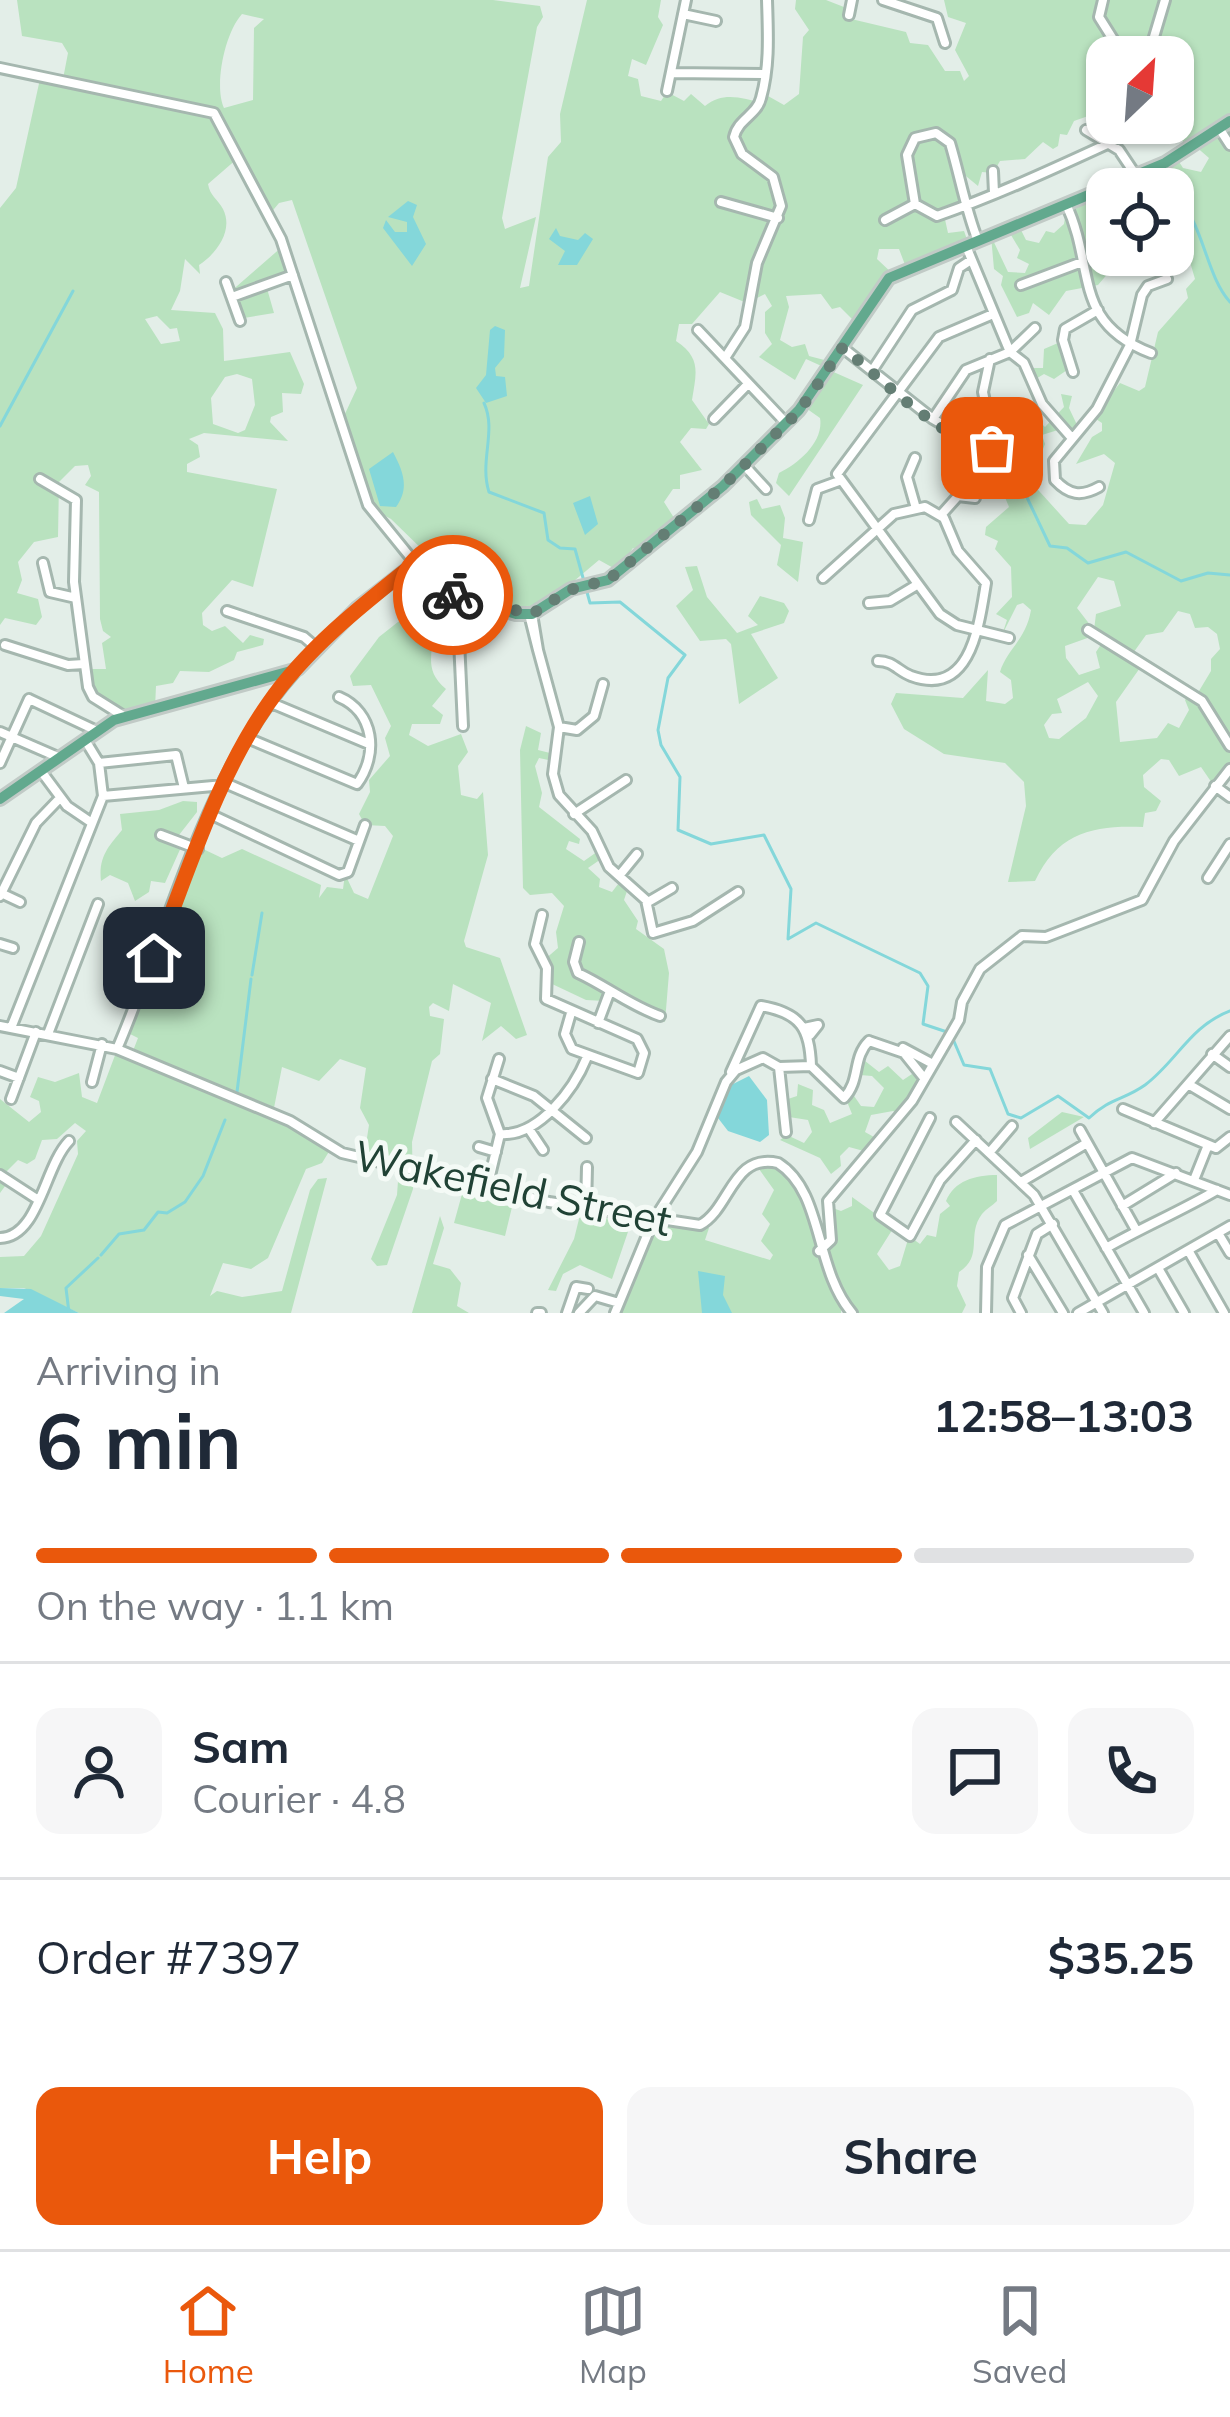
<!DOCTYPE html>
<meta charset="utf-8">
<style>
body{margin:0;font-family:Mulish,sans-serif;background:#f6f6f7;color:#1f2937;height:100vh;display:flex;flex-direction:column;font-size:45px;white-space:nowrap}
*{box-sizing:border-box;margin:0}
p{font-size:39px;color:#747a83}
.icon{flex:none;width:66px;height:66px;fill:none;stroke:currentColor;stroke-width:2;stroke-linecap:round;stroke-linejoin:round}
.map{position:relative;height:1313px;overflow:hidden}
.side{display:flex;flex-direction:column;background:#fff;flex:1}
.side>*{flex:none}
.needle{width:78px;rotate:25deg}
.controls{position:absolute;left:1086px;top:36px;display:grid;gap:24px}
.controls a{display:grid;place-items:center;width:108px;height:108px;border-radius:24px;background:#fff;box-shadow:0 3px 9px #0004;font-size:60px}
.pin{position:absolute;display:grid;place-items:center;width:102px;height:102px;color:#fff;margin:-51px;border-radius:24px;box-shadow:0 6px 18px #0006}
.courier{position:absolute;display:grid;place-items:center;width:120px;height:120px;margin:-60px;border:9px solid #ea580c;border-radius:50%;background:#fff;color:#222;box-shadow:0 3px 15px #0007}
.summary em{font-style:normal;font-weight:700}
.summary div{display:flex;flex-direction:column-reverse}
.summary{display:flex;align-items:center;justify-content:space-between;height:204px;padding:0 36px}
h1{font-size:78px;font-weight:700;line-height:90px}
.bar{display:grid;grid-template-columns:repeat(4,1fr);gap:18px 12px;align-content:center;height:144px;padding:0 36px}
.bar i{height:15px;border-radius:9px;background:#e0e1e3}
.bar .on{background:#ea580c}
.bar p{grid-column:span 4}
.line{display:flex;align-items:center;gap:30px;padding:0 36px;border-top:3px solid #e0e1e3}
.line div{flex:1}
.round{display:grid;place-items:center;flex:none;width:126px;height:126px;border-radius:24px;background:#f6f6f7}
.button{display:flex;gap:24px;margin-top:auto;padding:24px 36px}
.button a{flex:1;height:138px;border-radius:24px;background:#ea580c;color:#fff;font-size:48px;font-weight:700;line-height:138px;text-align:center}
.button a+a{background:#f6f6f7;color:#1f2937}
.menu{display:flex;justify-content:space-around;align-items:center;height:168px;border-top:3px solid #e0e1e3;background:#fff;font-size:33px;color:#747a83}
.menu a{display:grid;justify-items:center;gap:6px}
.menu .on{color:#ea580c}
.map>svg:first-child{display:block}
</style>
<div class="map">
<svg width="1230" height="1313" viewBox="0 0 1230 1313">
<rect width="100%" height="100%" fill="#e3eee8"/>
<path fill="#b9e2bf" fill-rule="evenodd" d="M17,0H493L540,6L543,17L537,27L502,218L505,229L536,217L520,288L529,286L548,157L561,142L560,114L587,0H661L658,17L663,25L646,65L632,59L628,76L638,79L641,96L661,101L667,92L684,101L691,94L705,106C723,91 742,98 763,103L768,96L784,105L799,94L803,37L809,30L795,9L796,0H826L849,9L847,18L906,32L910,43L928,45L945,71H960L964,81L969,76L955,50L966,23L948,17L944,0H1230V769L1214,786L1201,767L1179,776L1169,760L1161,759L1143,775L1144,787L1161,801L1156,811L1145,813L1143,827C1094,825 1058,832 1035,881L1008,882L1026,806L1024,782L1005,763L944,754L904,729L891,704L896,693L963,698L988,670L986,701L1005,704L1013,698L1011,680L1000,672C1007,649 1026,640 1031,610L1023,603L1017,605L1002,635L1007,620L996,614L1012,597L1011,567L995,549L998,541L985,535L986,527L1009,507L1004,495L988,487L989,476L980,470L995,457L993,446L1002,450C1021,439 1019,430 1020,411L1026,409L1045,427L1064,407L1061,394L1072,396L1069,408L1079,429L1071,437L1061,429L1042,435L1045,444L1030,481L1069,524L1086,525L1103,505L1115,463L1104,454L1076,464L1092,437L1102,431V423L1093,417L1120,383L1139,391L1145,387L1158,332L1188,298L1186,289L1195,279L1190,262L1173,254V189H1152L1146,176L1176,157L1183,168L1201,172L1209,158L1194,145L1189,148L1173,131L1146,140L1135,133L1141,123H1173V57H1107V96L1100,97L1091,115L1074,121L1067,135L1060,134L1058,146L1053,149L1043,142L1025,159L1000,161L993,173L982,172L978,186L961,172L956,185L964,205L944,215L948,233L964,231L969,245L907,270L899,249H879L877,259L894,275L858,325L840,307L832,309L821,294L786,296L789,307L780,340L792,347L805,344L809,356L832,362L829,370L863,385L789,496L776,483L779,473C800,463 824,441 820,418L803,406L828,369L806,359L795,380L759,357L772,344L765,333V312L772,306L765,294L747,303L720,292L692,324H679L676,341C702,358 696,374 692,400L709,424L706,429L691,428L680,442L702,470L680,475V489H673L664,502L676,521L640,553L633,548L617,570L599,560L536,613L475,601L391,519L376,511L344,416L357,388L292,200L279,203L269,215L259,207L262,200L238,158L208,184C210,196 217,198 223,209C234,231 216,254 199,265L200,274L185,259L180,291L171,310L215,313L223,329L224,361L290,352L304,384L301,394L282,393L283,412L271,417L270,422L288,441L204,433L189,439L198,445L200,457L187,464V472L277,489L253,587L232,580L202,613L203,625L212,631L225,626L243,643L250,635L264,639L263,645L237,652L234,660L209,672L180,671L173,683L156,686L155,708L126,716L94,699L85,669H106L102,643L111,637L103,631L100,619L99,492L85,485L91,476L88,465L75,466L59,482L58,537L34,542L18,562L22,580L17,593L38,599L42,617L36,625L5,618L0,625V208L16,188L40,79L62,84L68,53L62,43L22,36ZM242,14L264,19L254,28L253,100L224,108C214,87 224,34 242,14ZM157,316L170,329L177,328L180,341L161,344L145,319ZM237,374L252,379L255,405L245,430L238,433L213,424L211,398L225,377ZM1098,577L1114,581L1121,606L1096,614L1094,630L1077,608ZM1178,611L1190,614L1195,628L1208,627L1217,634L1220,649L1211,659V671L1196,696L1190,693L1185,700L1189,710L1179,728L1168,723L1157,738L1120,742L1116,702L1142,665L1131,656L1146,635L1163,632ZM1093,636L1104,640L1096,652L1100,668L1079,675L1066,658L1065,646ZM1088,682L1098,696L1086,718L1059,739L1049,738L1044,725L1052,714L1062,713L1057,699Z
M1093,193L1107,211V255H1126L1133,263L1163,255L1155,265L1110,271L1098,285L1066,291L1049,315L1033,303L1029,313L1017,317L1001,285L1003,276L994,269L991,236L1008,272L1025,273L1029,264L1017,258L1020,250L1008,230L1020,228L1026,240L1039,243L1046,231L1054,233L1064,224L1067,204Z
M283,246L293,274L266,285L274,313L244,318L229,293Z
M1065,340L1070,368L1054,379L1044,374L1034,380L1028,368H1043L1044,349Z
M757,499L762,509L780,505L785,518L783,538L803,542L798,582L777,565L781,545L751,515L749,502Z
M697,566L707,597L737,633L758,625L748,616L760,596L784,603L789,611L784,623L751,634L778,678L739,704L731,644L726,639L700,641L676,606L693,590L685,567Z
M422,603C449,638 413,662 446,689L432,706L443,715L440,724H412L409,735L428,746L461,734L468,752L458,766L461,795L477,799L483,792L488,855L464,941L466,947L500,958L527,1035L516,1039L501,1026L482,1041L491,1003L453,984L449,1011L433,1003L429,1007L430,1016L444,1019L440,1054L432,1061L412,1142L413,1189L387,1265L377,1266L371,1259L397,1195L399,1167L364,1157L369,1125L360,1108L366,1068L340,1059L319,1081L282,1067L273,1113L330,1150L322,1163L306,1169L268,1258L251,1269L223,1263L210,1296L217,1291L242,1297L282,1291L310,1190L318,1179L327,1178L291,1313H79L24,1288H0V1257L24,1256L41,1236L78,1154L77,1141L86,1131L75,1123L57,1139L42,1140L35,1159L27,1164L18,1160L2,1176L8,1182L0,1193V1099L29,1122L41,1112L39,1101L30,1097L38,1077L55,1082L79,1073L82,1097L97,1103L117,1050L131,1056L138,1038L128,1033L201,848L222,858L242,849L321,885L319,898L327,887L343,889L345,874L354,893L368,899L393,836L385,826L365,825L359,814L370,792L369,780L390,756L385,738L391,726L371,685L353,686L350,676L379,637Z
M526,726L541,733L538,750L554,754L553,761L539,758L535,766L542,793L539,807L580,839L579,844L569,841L566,849L584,861L601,849L604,857L588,868L600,879L599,887L612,892L622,879L629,885L624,900L638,921L636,929L664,949L669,973L665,1022L623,1002L586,1000L550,983L544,960L558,948L556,932L564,906L552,893L530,895L523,888L520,750Z
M183,801L197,802V812L179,835L182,845L165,883L151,881L149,892L135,901L128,883L110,875L101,881C98,856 110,845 122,830L120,814L159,810Z
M860,1057L879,1072L888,1066L903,1080L912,1074L922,1081L901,1115L893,1111L871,1115L865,1132L881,1141L871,1153L849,1147L840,1156L841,1166L831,1174L820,1158L780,1140L787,1135L804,1143L812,1132L808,1120L789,1117L785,1100L797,1096L798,1084L813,1090L812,1105L824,1110L830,1123L852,1114L846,1099L852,1093L861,1106L874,1107L884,1088L872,1076L860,1075Z
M1062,1112L1084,1117L1030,1149L1028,1138Z
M769,1160L806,1190L821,1252L828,1247L827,1206L841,1211L852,1206V1197L894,1227L877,1254L889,1270L900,1266L909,1236L920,1244L927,1235L936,1237L940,1214L950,1206L946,1201C954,1181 975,1175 997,1175V1201C992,1206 986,1209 982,1214C966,1235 984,1256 959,1272L957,1286L966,1305L962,1313H852L841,1303V1313H617L656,1224L709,1228L705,1240L770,1260L773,1255L761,1241L770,1224L762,1214L774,1190L754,1162Z
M462,1194L512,1207L505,1236L454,1223Z
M581,1211L632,1220L612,1279L580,1265L563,1274L556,1291L548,1290L574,1239Z
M440,1216L444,1228L433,1264L450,1269L461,1283L457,1306L469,1313H412Z"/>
<path fill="#84d7da" d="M408,201L417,205L413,217L426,244L412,266L383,228L386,220L395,232H407V222L388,217Z
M556,228L560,236L578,240L585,233L593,239L577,265H558L565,251L549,239Z
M495,326L505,330L504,357L495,368L496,376L505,377L507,396L486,403L476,388L486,375L490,330Z
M393,452C403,471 410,488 396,507L380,506L369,469Z
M590,496L598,524L585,535L573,503Z
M749,1076L767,1100L769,1135L760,1142L728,1131L718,1118L731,1085Z
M698,1271L725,1276L723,1295L732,1313H702Z
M0,1288L31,1289L79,1313H4L24,1299L0,1296Z"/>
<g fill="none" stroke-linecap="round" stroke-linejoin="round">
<path stroke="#84d7da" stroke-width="3" d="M1162,178L1167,189
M1173,196C1204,218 1204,273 1230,302
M484,403C497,431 479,461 489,492L544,513L548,540L560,548L575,549L590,603L620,602L685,655L668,678L658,730L661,745L680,777L678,830L711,844L764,835L791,889L788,939L816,923L920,973L928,986L923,1024L947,1032
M0,426L73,291
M996,465L1022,487L1050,546L1067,548L1088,563L1126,552L1181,581L1208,573L1230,575
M252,975L262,913
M953,1039L964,1065L990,1069L1008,1114L1021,1118L1058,1096L1089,1118C1110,1098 1124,1100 1145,1085C1177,1061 1190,1026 1230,1011
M237,1092L251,979
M101,1255L119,1234L144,1230L158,1212L167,1213L185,1202L203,1176L225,1120
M69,1313L66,1288L98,1258"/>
<defs>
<path id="minor" d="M883,0L937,18L945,43
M1103,0L1099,17L1121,52L1136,56L1151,47L1165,0
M683,14L716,21
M849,15L852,0
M0,68L214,113L281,239L368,505L415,563
M1097,71L1107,65
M671,73L763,74
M667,91L686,0
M1219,128L1230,145
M1086,130L1119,150L1135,174
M993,171L994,193
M721,202L778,218
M1066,204C1096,268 1071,322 1151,353
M885,220L915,204
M978,241C965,208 960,176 950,143L936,133L915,138L907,155L915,204L937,216C1006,192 1072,160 1138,130
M966,246L1010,352L1024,363L1042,404L1071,437
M226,282L240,321
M1021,285L1082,262
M232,297L293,275
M993,314L939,337L837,474L940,614L957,625L1009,638
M698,330L786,423
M843,348L933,419L987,450L993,441L983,392L990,359
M725,358L745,327L757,263L781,206L773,177L742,154L734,137C738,119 757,115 761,98C770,66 768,33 767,0
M872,371L912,310L952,290L959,268L971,260
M1073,372L1063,340L1065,329L1098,310
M714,419L747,385
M933,419L966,370L1010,352L1035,328
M744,465L766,489
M40,479L76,500L74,582L88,687L93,697L125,717
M1099,487C1081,497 1069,495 1055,480L1054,461L1097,409L1130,345L1142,295L1148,286L1167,279
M915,505L907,477L915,458
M941,515L958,496L975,498
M809,520L817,489L839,481
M43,563L50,592L76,598
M823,578L894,514L925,507L944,518L958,551L986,583C979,625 971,698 911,676C898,671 893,661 878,661
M869,603L890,601L915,586
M227,611L304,637L318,649
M529,614L538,650L532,614
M1088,630L1202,701L1230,746
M5,645L68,665L84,664
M538,650L559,727L553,774L559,795L592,831L609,867L646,900L653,933L693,921L738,892
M269,702L369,744
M463,726L458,619L465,600
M559,727L577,730L594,716L603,684
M0,732L60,758
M247,738L357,784C379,754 374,712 339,697
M0,763L29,699L97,731
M99,763L176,755L184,788
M41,771L67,806L92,823
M225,783L359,841
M1215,786L1230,797
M103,796L224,785
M574,814L626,780
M212,815L339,875L348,872L365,825
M161,835L198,849
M619,876L637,854
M1208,878L1230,844
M3,894L20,902
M0,896L36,823L60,798
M648,902L672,888
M542,915L535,944L547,968L546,999L637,1039L644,1053L638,1073L572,1049L565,1034L571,1013
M579,942L574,962L578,973C608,987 629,1005 660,1016
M0,944L13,948
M598,1023L610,991
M0,1026L117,1049L290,1121L342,1153L549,1202L700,1225C731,1208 732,1153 778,1163C824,1192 814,1269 852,1313
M11,1028L103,796L99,763L85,740
M804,1028L818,1025L810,1035
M48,1034L98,904
M869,1041L904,1053L924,1078
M903,1048L931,1063
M117,1049C169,928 206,770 295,672
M1212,1054L1230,1067
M779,1067L786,1132
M0,1071L19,1078
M731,1072L761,1006C801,1013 810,1029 811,1066L844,1098C861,1080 852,1058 869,1041
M492,1079L534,1096L586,1138
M92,1082L102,1044
M1188,1084L1230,1109
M11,1099L36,1032
M1123,1109L1216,1148L1230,1137
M930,1118L880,1215L910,1236L940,1180L976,1140
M956,1122L1034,1195L1103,1313
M1154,1123L1230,1036
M529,1129L543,1150
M1080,1130L1136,1230
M500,1134C539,1137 574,1089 587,1057
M479,1147L496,1152
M989,1153L1012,1126
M0,1175L37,1199
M1194,1180L1208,1145
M1021,1182L1087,1143
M487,1188L500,1134L487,1098L499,1059
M1074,1192L1144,1313
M1122,1206L1176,1173
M586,1209L587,1167
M1218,1233L1230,1253
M0,1238C39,1237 44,1167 69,1141
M1106,1248C1143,1227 1179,1212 1217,1190
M1188,1250L1224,1313
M819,1251L831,1240L828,1201L912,1101L959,1020L962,1002L980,969L1022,936L1046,937L1142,900L1174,841L1230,769
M1028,1255L1063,1313
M1158,1268L1184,1313
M537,1313H541
M567,1313L576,1287L588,1289
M579,1313L595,1296L619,1303
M615,1313L653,1221L697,1152L726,1082L736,1070L763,1058L779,1067L811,1066
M986,1313L987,1267L1005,1225L1132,1158L1230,1195
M1021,1313L1013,1298L1037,1234L1053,1224
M1078,1313L1230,1226"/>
<path id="major" d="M0,799L114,720L298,669L357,608L415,563L456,596L516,614H532L571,589L608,580L723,486L799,410L889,278L1165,163L1230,121"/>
</defs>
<use href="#minor" stroke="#a5b7af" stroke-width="14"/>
<use href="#major" stroke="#c1cac6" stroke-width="16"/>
<use href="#minor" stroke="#fff" stroke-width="8"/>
<use href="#major" stroke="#62a98e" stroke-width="10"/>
</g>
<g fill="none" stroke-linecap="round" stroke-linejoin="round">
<path stroke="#647e74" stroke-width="12" stroke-dasharray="0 21.6" d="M453,595L532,614L569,590L608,580L723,486L800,410L843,347C874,373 953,450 992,448"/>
<path stroke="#ea580c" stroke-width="15" d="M154,958C188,874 215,780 268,704C306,649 362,605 415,563L453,595"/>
</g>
<g text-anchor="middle" stroke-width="10" stroke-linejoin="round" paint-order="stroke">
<g font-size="42" fill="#204235" stroke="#f4faf6">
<text transform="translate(513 1188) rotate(12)" y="15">Wakefield Street</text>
</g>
</g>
</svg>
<div class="controls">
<a><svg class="needle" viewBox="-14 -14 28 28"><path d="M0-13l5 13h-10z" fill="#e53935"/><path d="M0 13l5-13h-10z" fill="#747a83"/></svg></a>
<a><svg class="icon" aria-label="locate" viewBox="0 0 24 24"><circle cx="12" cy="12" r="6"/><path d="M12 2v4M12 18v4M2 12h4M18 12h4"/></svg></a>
</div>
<div class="pin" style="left:992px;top:448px;background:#ea580c"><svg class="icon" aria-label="bag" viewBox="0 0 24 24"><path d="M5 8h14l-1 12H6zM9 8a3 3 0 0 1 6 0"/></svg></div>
<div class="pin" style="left:154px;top:958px;background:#1f2937"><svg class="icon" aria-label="home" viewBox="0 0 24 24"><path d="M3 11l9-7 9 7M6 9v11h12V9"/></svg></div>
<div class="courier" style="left:453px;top:595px"><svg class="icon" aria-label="bike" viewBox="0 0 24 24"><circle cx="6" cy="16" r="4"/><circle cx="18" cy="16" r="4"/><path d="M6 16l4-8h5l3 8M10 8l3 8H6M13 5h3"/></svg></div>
</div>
<section class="side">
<div class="summary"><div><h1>6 min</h1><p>Arriving in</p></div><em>12:58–13:03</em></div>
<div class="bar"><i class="on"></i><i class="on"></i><i class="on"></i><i></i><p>On the way · 1.1 km</p></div>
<div class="line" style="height:216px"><a class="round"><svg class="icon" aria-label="person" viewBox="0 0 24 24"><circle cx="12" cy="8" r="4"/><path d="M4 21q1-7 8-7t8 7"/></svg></a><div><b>Sam</b><p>Courier · 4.8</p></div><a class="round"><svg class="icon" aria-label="chat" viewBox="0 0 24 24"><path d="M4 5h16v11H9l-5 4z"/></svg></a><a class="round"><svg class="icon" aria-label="phone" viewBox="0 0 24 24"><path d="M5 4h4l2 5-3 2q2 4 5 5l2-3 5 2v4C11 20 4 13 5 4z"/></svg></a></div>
<div class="line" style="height:156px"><div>Order #7397</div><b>$35.25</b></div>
<div class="button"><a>Help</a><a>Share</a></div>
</section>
<nav class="menu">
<a class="on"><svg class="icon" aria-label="home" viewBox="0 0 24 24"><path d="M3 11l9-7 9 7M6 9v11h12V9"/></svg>Home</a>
<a><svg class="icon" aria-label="map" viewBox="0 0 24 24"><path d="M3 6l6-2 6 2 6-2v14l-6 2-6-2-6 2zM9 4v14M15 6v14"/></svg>Map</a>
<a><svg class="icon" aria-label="saved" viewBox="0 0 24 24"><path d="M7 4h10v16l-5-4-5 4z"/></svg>Saved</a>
</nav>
